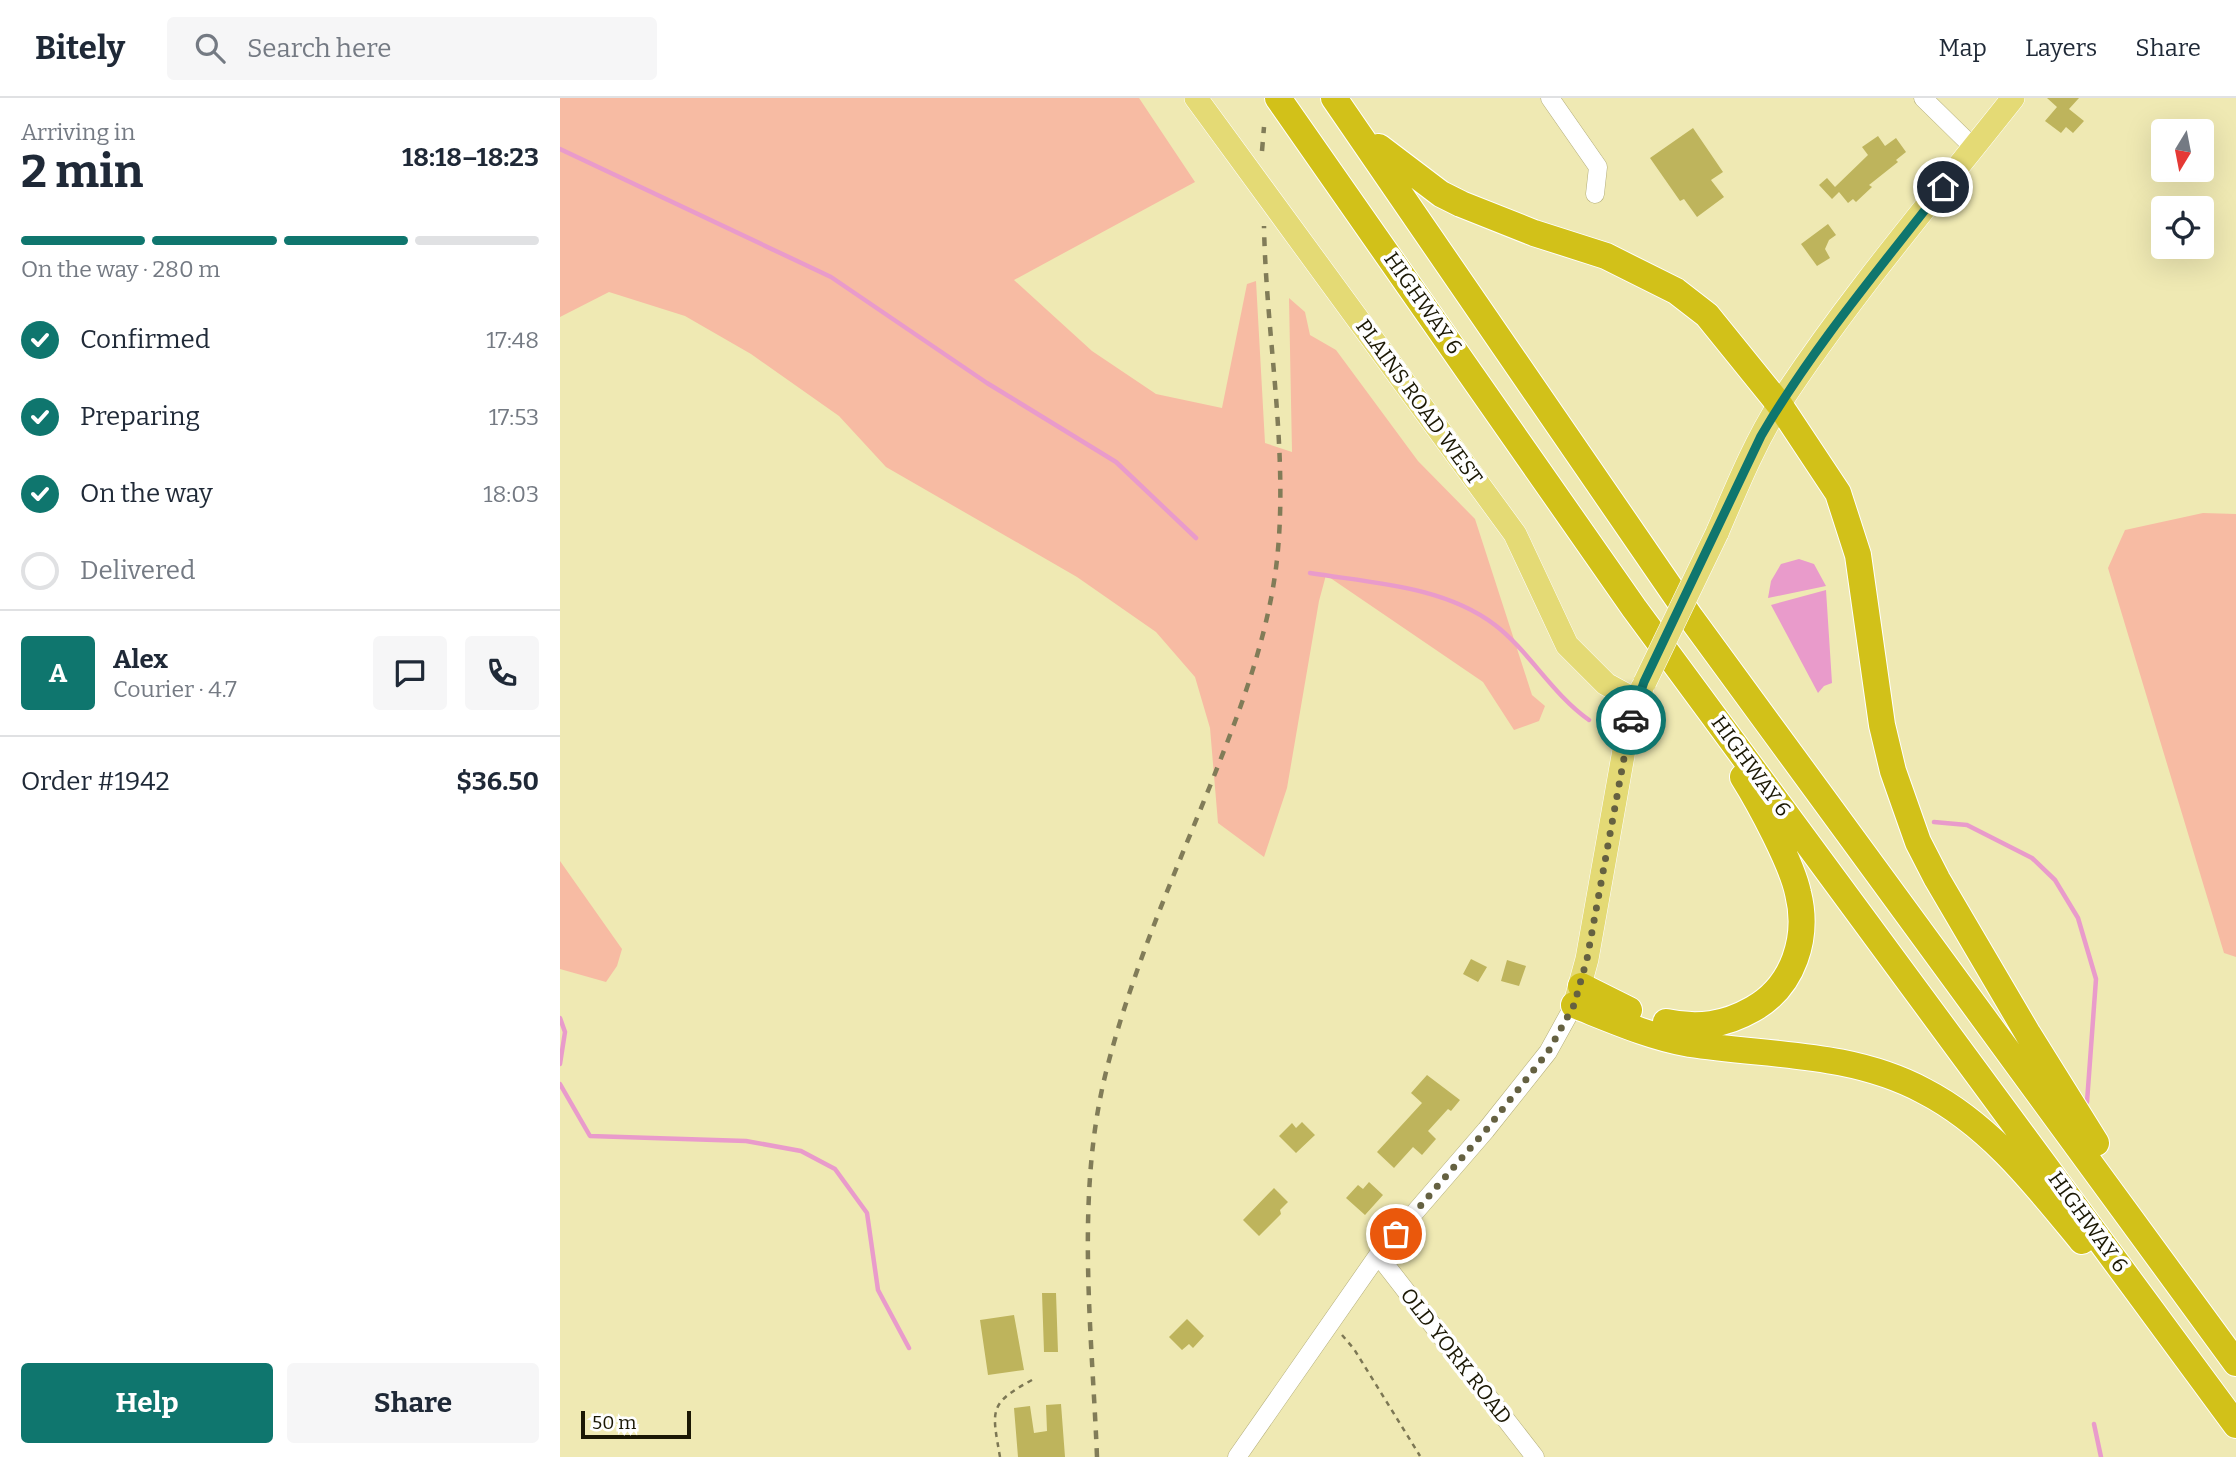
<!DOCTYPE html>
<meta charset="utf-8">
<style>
body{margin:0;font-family:Bitter,serif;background:#f6f6f7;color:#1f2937;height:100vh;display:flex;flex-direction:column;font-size:26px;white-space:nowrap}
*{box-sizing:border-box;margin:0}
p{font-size:23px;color:#747a83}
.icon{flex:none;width:38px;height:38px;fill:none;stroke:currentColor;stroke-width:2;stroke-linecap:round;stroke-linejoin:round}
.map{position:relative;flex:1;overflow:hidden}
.drawer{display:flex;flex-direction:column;background:#fff;width:560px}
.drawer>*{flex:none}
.needle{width:46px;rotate:190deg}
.buttons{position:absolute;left:1591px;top:21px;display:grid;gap:14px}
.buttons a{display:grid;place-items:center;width:63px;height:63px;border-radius:7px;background:#fff;box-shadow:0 7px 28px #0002;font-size:35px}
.scale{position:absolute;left:21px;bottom:18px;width:110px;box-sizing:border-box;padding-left:7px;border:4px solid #1b1804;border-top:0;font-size:19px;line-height:24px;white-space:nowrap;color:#1b1804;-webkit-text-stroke:5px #fff;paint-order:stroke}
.pin{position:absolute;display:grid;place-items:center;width:60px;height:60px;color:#fff;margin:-30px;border:4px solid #fff;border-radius:50%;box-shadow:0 2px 7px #0007}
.courier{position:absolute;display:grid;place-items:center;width:70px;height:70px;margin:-35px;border:5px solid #0f766e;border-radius:50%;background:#fff;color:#222;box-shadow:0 2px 9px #0007}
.head em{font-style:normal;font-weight:700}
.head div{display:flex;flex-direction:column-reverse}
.head{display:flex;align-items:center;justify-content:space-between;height:119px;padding:0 21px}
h1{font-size:46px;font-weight:700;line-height:52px}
.bar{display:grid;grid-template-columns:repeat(4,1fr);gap:10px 7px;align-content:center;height:84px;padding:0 21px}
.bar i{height:9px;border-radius:5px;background:#e0e1e3}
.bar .on{background:#0f766e}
.bar p{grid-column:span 4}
.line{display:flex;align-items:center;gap:18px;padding:0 21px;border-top:2px solid #e0e1e3}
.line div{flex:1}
.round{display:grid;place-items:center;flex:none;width:74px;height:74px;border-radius:7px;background:#f6f6f7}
ol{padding:0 21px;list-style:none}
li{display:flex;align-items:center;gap:21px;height:77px}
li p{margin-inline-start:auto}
li .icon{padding:7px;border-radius:50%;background:#0f766e;color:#fff;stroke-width:4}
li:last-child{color:#747a83}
li i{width:38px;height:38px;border:4px solid #e0e1e3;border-radius:50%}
.cta{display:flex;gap:14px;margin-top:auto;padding:14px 21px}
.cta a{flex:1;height:80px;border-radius:7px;background:#0f766e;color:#fff;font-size:28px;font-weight:700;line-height:80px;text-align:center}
.cta a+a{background:#f6f6f7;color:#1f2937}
header{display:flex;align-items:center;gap:42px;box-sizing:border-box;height:98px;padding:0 35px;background:#fff;border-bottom:2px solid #e0e1e3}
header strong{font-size:33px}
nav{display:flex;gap:38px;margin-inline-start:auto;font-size:24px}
.search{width:490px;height:63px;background:#f6f6f7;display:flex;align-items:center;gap:18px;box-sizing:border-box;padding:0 24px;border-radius:7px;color:#747a83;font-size:26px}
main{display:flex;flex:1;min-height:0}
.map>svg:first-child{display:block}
</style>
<header>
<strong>Bitely</strong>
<div class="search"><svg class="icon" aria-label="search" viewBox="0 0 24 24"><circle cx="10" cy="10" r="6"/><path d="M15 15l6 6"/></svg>Search here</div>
<nav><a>Map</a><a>Layers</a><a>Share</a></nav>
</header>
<main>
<section class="drawer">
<div class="head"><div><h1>2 min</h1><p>Arriving in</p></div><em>18:18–18:23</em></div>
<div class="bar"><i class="on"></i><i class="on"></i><i class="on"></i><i></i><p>On the way · 280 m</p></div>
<ol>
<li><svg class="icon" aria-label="check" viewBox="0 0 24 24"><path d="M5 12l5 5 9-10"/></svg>Confirmed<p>17:48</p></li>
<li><svg class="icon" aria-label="check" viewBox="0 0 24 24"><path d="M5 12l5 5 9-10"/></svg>Preparing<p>17:53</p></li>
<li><svg class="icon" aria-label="check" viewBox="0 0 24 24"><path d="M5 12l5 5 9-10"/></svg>On the way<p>18:03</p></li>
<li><i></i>Delivered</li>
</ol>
<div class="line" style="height:126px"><b class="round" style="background:#0f766e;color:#fff">A</b><div><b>Alex</b><p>Courier · 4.7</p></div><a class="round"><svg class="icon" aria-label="chat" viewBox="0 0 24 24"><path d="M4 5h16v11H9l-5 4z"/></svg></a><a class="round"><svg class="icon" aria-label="phone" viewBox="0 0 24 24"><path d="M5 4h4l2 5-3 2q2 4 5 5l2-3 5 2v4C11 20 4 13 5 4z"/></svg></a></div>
<div class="line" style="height:91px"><div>Order #1942</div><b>$36.50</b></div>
<div class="cta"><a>Help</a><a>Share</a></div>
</section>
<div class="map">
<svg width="1676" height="1359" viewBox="0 0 1676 1359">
<rect width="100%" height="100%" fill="#efe9b3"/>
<path fill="#f7bba3" d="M0,0H579L635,84L454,182L532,253L596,296L662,310L687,186L696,183L705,345L732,354L729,200L745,214L750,237L776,252L858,363L915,421L972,597L985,608L979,623L954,632L923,584L766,477L759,503L727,690L704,759L658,725L650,630L635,579L596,534L517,479L326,369L279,318L191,256L125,218L49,194L0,219Z
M1643,415L1676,416V859L1664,855L1548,470L1565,432Z
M0,763L62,851L57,868L46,884L0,871Z"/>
<path fill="#e99bcb" d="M1239,461L1254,466L1266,488L1208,500L1211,483L1221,466Z
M1266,492L1272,585L1264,588L1258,595L1211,507Z"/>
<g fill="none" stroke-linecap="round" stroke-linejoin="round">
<path stroke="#e99bcb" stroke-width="4.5" d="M0,51L271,179L427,285L556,364L636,440
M750,475C812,485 884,488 935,527C969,553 992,596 1029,622
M1374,724L1407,727L1472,760L1495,782L1518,820L1536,881L1527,1004
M0,920L5,934L0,966
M0,986L30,1038L186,1043L241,1053L275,1071L307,1115L318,1192L349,1250
M1534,1326L1541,1359"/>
</g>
<path fill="#beb45c" d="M1487,0H1519L1509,11L1524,23L1513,35L1506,29L1501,35L1485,23L1497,9Z
M1133,30L1163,74L1151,82L1164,99L1137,119L1124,101L1120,103L1090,60Z
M1318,38L1325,48L1336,40L1346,54L1336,62L1338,64L1309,87L1312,89L1296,104L1293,101L1288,105L1279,94L1272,101L1259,87L1267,80L1275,89L1308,57L1302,49Z
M1268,126L1276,137L1269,142L1265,151L1270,160L1257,168L1241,146Z
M911,861L927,869L918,884L903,876Z
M947,862L966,868L959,888L941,883Z
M867,977L900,1002L891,1013L888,1011L868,1033L876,1041L862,1057L853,1049L834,1070L817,1054L862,1005L851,995Z
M742,1024L755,1037L736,1055L719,1038L732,1025L736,1030Z
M809,1084L823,1097L805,1117L786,1100L798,1087L803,1091Z
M714,1090L728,1104L720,1112L721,1116L699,1138L683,1122Z
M482,1195H496L498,1254H484Z
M454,1217L464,1272L428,1277L420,1222Z
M627,1221L644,1238L633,1250L629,1246L622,1252L609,1239Z
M501,1306L505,1359H458L454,1310L470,1308L474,1335L487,1333L486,1307Z"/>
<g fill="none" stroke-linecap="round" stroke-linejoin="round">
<defs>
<path id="minor" d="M990,0L1038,69L1035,96
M1363,0L1414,50
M818,1157L975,1359
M677,1359L818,1157L926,1032L988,954L1014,907"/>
<path id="major" d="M636,0L955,436L1007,547L1046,586L1077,603
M1157,435C1176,391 1194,346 1220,305C1290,198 1374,100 1453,0
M1015,905L1027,861L1067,635L1082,590"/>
<path id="highway" d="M718,0L1074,510L1676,1327
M774,0L1131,520L1676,1265
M819,49L881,96L901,106L974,135L1046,158L1116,193L1147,217L1219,306L1278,395L1298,457L1322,627L1333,673L1358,744L1377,781L1468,936L1536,1045
M1021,888L1069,912
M1014,907C1052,922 1090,939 1130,946C1210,958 1291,954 1364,993C1430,1027 1476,1087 1522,1143
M1106,924C1138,931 1165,927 1193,911C1234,888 1249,839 1238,795C1232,766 1200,706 1183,679"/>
</defs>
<use href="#minor" stroke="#b3ad79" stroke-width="19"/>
<use href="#major" stroke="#fff" stroke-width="24"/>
<use href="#highway" stroke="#fff" stroke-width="28"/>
<path stroke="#7c7754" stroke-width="2.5" stroke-dasharray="5 5" stroke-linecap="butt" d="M782,1237L794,1251L860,1358
M440,1359C432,1312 428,1306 472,1282"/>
<use href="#minor" stroke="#fff" stroke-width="18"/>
<use href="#major" stroke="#e4da75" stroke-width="23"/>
<use href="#highway" stroke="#d2c119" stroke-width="26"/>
<path stroke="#817c58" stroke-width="4.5" stroke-dasharray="9 9" stroke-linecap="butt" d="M702,53L704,29
M537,1359C532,1233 515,1098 546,974C571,875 612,782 650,688C678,618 706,546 716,470C730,360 706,239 704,128"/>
<defs>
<path id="major-bridge" d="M1085,584L1157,435"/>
</defs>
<use href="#major-bridge" stroke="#fff" stroke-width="24" stroke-linecap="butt"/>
<use href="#major-bridge" stroke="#e4da75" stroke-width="23"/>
</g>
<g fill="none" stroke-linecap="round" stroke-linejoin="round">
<path stroke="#656141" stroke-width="7" stroke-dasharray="0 12.6" d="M836,1136L926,1032L988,954L1014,907L1027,861L1071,622"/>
<path stroke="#0f766e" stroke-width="9" d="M1071,622L1084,584L1201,338C1253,249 1320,170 1383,89"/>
</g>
<g text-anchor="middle" stroke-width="7" stroke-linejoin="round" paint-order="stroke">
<g font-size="21" fill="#1b1804" stroke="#fff">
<text transform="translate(863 205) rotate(55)" y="7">HIGHWAY 6</text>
<text transform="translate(859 304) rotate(54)" y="7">PLAINS ROAD WEST</text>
<text transform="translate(1191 668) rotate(54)" y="7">HIGHWAY 6</text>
<text transform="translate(1528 1124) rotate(54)" y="7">HIGHWAY 6</text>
<text transform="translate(896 1258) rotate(52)" y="7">OLD YORK ROAD</text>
</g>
</g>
</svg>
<div class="buttons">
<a><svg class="needle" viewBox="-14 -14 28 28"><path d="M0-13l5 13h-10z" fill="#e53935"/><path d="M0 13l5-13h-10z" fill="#747a83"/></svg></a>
<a><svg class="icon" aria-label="locate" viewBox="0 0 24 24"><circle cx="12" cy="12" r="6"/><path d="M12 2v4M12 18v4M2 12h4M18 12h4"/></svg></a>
</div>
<div class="scale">50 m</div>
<div class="pin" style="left:836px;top:1136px;background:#ea580c"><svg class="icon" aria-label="bag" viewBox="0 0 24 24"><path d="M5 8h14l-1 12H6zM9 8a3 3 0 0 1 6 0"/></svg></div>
<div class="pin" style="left:1383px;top:89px;background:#1f2937"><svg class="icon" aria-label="home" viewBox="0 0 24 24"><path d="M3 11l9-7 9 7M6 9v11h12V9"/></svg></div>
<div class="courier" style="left:1071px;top:622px"><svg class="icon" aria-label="car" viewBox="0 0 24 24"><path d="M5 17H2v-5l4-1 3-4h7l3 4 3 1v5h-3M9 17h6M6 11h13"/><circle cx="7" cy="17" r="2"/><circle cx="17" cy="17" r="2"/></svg></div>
</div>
</main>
